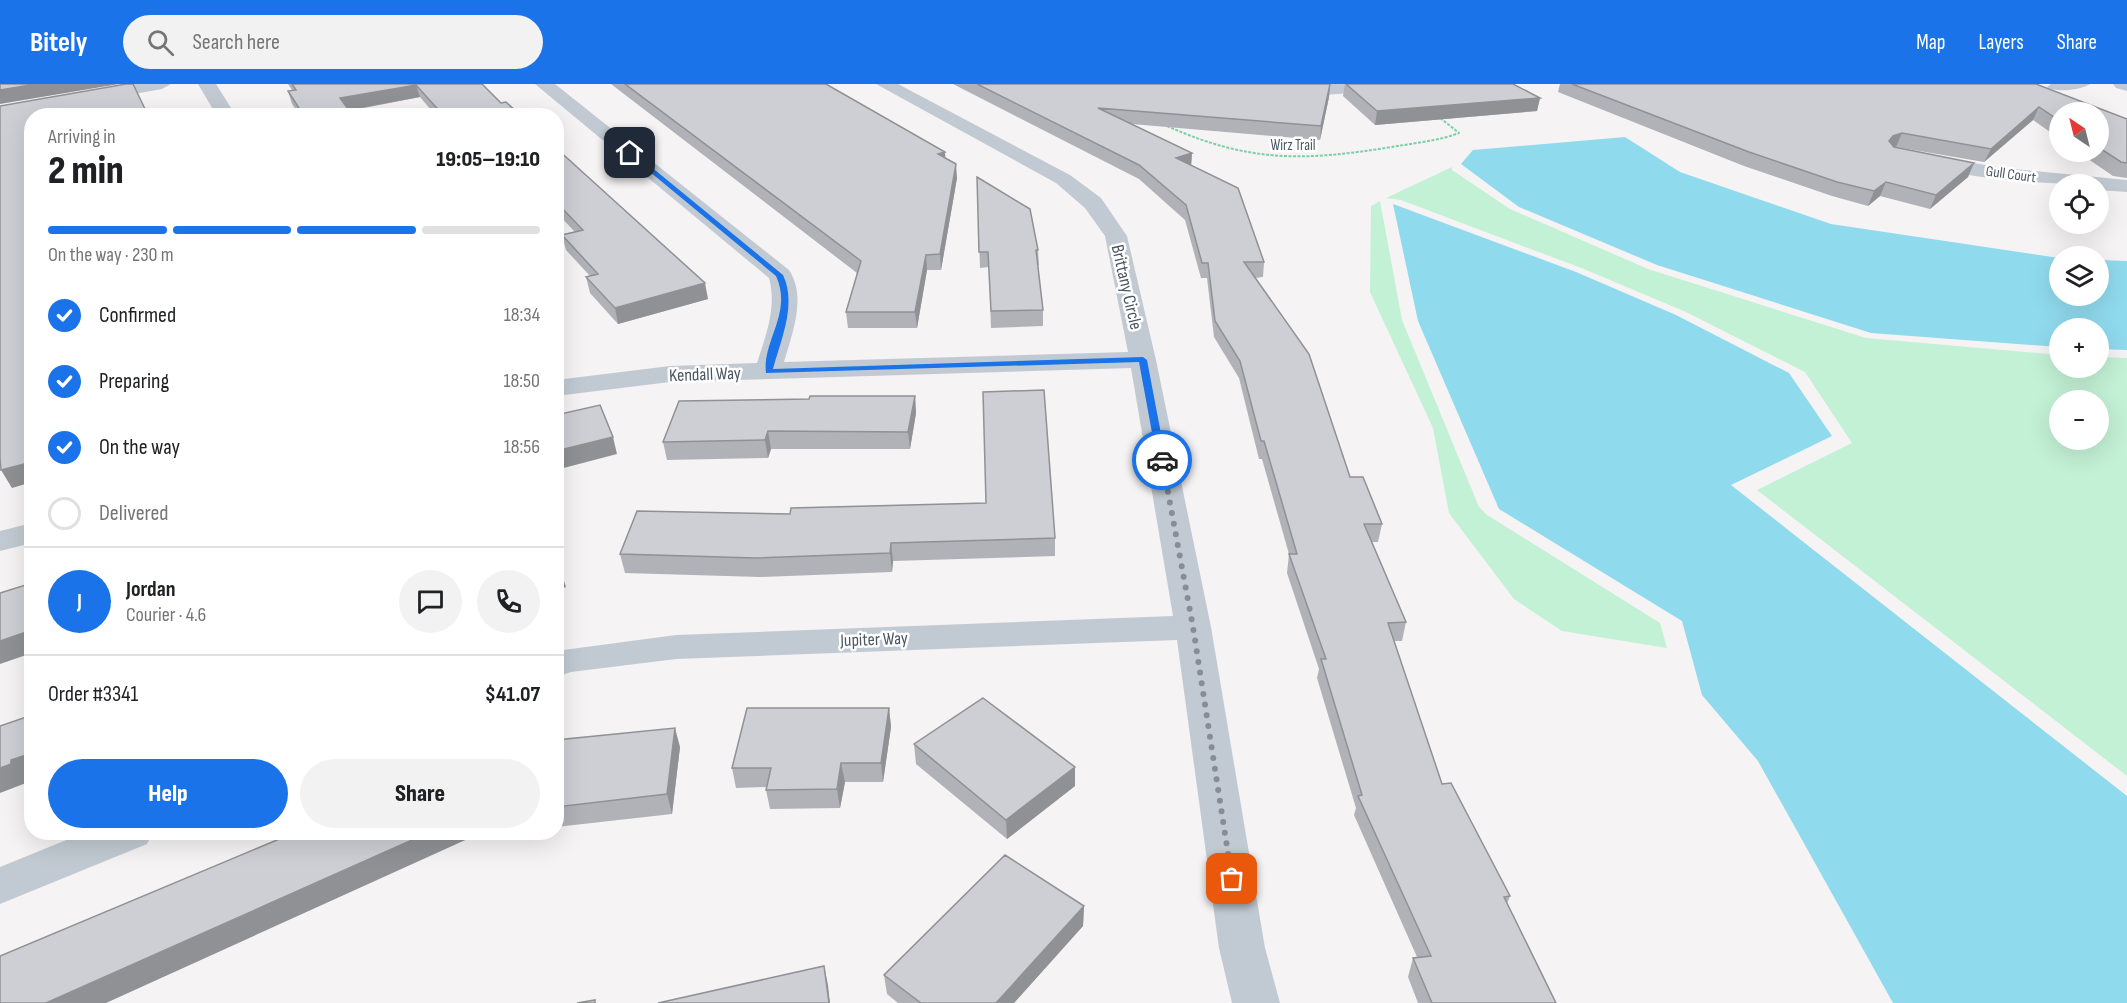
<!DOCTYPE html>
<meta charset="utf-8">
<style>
body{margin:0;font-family:"Sofia Sans Condensed",sans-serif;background:#f2f2f2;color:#202124;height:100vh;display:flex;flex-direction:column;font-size:22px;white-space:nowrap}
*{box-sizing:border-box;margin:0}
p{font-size:20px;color:#757577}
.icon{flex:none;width:33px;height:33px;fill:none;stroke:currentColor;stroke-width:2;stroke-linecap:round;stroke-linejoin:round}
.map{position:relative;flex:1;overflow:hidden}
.side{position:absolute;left:24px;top:24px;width:540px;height:732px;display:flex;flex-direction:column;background:#fff;border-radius:24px;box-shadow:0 6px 24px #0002}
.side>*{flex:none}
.needle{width:39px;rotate:325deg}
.buttons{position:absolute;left:2049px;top:18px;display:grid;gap:12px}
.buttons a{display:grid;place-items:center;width:60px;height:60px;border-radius:50%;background:#fff;box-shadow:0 6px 24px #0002;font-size:30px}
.pin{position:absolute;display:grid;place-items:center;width:51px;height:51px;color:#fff;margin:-26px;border-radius:12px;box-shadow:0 3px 9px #0006}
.courier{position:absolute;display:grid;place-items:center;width:60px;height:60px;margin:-30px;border:4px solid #1a73e8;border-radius:50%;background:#fff;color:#222;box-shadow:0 2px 8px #0007}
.headline em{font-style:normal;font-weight:800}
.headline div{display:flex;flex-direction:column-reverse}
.headline{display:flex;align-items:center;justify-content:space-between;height:102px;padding:0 24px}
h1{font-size:39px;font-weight:800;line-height:45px}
.bar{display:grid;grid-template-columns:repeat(4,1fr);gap:9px 6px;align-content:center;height:72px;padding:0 24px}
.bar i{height:8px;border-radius:4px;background:#e0e0e0}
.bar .selected{background:#1a73e8}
.bar p{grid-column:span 4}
.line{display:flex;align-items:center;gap:15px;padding:0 24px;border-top:2px solid #e0e0e0}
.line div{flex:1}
.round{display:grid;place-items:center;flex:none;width:63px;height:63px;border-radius:32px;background:#f2f2f2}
ol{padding:0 24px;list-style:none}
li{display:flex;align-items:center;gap:18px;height:66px}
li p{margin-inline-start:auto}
li .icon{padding:6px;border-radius:50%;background:#1a73e8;color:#fff;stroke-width:4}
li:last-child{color:#757577}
li i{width:33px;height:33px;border:3px solid #e0e0e0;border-radius:50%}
.button{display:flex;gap:12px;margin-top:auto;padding:12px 24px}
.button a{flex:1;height:69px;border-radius:36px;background:#1a73e8;color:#fff;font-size:24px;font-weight:800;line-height:69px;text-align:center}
.button a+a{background:#f2f2f2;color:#202124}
header{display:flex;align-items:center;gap:36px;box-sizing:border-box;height:84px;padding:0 30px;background:#1a73e8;color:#fff}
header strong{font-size:28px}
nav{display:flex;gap:33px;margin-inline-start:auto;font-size:21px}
.search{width:420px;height:54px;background:#f2f2f2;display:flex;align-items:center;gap:15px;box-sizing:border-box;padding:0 21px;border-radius:33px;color:#757577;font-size:22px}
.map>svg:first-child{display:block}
</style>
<header>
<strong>Bitely</strong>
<div class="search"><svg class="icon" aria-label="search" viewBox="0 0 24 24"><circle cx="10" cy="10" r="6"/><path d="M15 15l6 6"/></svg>Search here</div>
<nav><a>Map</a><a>Layers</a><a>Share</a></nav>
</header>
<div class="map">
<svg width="2127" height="919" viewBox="0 0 2127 919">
<rect width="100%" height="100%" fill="#f5f3f3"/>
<path fill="#c3f1d5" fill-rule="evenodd" d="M1452,83V86L1510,125L1648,185L1866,254L2059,271L2060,284H2098L2099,273L2127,274V692L1757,406L1852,359L1805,288L1686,228L1584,185L1401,116L1386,114ZM2060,316H2098V356H2060Z
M1380,117L1402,236L1479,423L1487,431L1660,539L1667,564L1562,547L1514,515L1449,429L1433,344L1370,208L1371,122Z"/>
<path fill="#90daee" d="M1625,53L1680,88L1831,140L2059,174L2060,212H2098L2099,176L2127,177V266L2099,265L2098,244H2060L2059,263L1871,249L1657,181L1519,123L1461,80L1473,66Z
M1393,120L1576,188L1676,231L1789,289L1832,352L1731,401L2127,712V919H1893L1758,677L1702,611L1682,537L1499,425L1418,237Z"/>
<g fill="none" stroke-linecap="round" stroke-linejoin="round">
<path stroke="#7ad0a6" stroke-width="2" stroke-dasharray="3 1.5" stroke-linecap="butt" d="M1167,42C1250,79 1304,77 1392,63C1414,59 1438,57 1459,49L1439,33"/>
<path fill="#c1cad2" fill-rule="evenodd" d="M2090,0C2082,6 2055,9 2047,3L2051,0Z"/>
<path fill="#c1cad2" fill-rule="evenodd" d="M131,0H171L162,5L0,34V22Z
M198,0H216L236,32H217Z
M535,0H555L789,186C807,213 792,250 784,278L1128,268L1105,152L1085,124L1056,99L876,0H898L1070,91L1101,114L1127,152L1156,276L1211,543L1265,864L1280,919H1232L1219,864L1177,556L676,575L571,588L556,593V567L676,551L1173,532L1131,284L670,298L556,312V296L670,282L757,279C766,251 777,223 769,194Z
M1250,0H1416L1407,5L1324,11L1259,5Z
M1927,71L2003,84L2127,96V108L2098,106V100C2039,100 1979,96 1920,81L1917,77L1920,73Z
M32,439V459L0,467V447Z
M86,748H153L147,760L0,820V783Z"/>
<path fill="#c1cad2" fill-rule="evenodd" d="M2113,0H2127V7L2116,4Z"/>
</g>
<path fill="#b0b2b7" d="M288,0H482L501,19L521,32H436L420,13L349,27L353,32H300L292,20L288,7L292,6Z
M611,0H826L945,68V74L957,94L941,186H927L917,244H848L846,228L857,189Z
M953,0H1330L1329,13L1320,56L1132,40L1192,69L1191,81L1264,178L1263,193L1255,194L1350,393L1382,440L1378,458H1372L1406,538L1402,557H1394L1442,700L1510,812L1507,820L1556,919H1418L1408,893L1413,874L1417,873L1354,731L1356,724L1317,594L1319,585L1287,489L1289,470L1262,375H1259L1239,294L1214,253L1207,194H1201L1185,136L1139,95Z
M1345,0H1513L1540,14L1537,27L1375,41L1343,12Z
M1560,0H2036L2127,35V94L2113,92L2078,68H2098V28H2060V55L2033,36L1984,78L1896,63H1894L1974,79L1968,93L1930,125L1880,112L1868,122L1832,112L1744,82L1558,8Z
M556,64L708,215L618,240L590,209L586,193L590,192L566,166L562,151L575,148L556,128Z
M977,93L1038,166L1039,181H1038L1043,226V242L991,244L989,183L980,184Z
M915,312L916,329L910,365H771L768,374L667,376L663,358Z
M637,427L1055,454V472L893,477L892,488L760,493L625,489L620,470Z
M889,624L891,643L883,698H845L840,724L770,725L766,706V703L736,704L732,684Z
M556,656L680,663L672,730L556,743Z
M914,660L1075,683V702L1007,755L916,680Z
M1084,822L1083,842L1014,919H898L887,910L884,891Z"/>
<path fill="#909195" d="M36,0H119L0,20V6Z
M1330,0L1329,13L1320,56L1321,42Z
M416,1L420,13L344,27L340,14Z
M1540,14L1537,27L1375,41L1377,27Z
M2039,23L2033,36L1984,78L1991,65Z
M1902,49L1896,63L1887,66L1889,57L1893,52Z
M945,68L946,82L938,70Z
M1192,69L1191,83L1176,74Z
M1974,79L1968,93L1930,125L1936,111Z
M956,80L957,94L941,186L940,170Z
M1886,98L1880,112L1868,122L1874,107Z
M926,171L927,186L917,244L915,228Z
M705,199L708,215L618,240L615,224Z
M915,312L916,329L910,365L908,348Z
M768,347L771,365L768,374L765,356Z
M613,353L617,370L556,386V367Z
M32,378V398L12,404L1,386Z
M891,459L893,477L892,488L890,469Z
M560,485L566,503L556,507V486Z
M32,546V569L0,580V557Z
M889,624L891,643L883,698L881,679Z
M675,644L680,663L672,730L667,710Z
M32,669V693L26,695V699L0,709V684L11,676Z
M841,679L845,698L840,724L837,705Z
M1075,683V702L1007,755L1006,736Z
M430,748H483L106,919H46Z
M1084,822L1083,842L1014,919H996Z
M824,882L828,901L830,919H829Z"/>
<path fill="#cdcfd5" stroke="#909195" stroke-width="1.5" d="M0,0H36L0,6Z
M126,0H133L146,27L151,26L153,32H32V378L1,386L0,374V22Z
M292,0H482L501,19L506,18L521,32H444L416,1L340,14L353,32H304L288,7L296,6Z
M625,0H826L945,68L938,70L956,80L940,170L926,171L915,228H846L861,177Z
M977,0H1330L1321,42L1098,24L1192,69L1176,74L1238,104L1264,178H1244L1309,270L1350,393H1363L1382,440H1364L1406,538L1388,539L1442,700L1451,699L1510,812L1504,813L1556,919H1432L1413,874L1431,872L1358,712L1362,711L1321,575H1326L1289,470H1297L1264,357H1261L1240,277L1215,237L1208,179H1202L1186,121L1139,81Z
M1346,0H1513L1540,14L1377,27Z
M1572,0H2036L2127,35V79L2121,78L2098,63V28H2060V37L2039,23L1991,65L1902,49L1893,52L1889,57L1894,63L1974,79L1936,111L1886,98L1874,107L1837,98L1749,68Z
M556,64L705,199L615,224L586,193L598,190L562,151L583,146L556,118Z
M977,93L1030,125L1038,166H1036L1043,226L991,227L988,168H979Z
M1044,306L1055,454L891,459L890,469L756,474L620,470L637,427L790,430L791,424L986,419L983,308Z
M810,312H915L908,348L768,347L765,356L663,358L679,317L809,315Z
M600,321L613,353L556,367V331Z
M556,479L560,485L556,486Z
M32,499V546L0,557V509Z
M983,614L1075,683L1006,736L914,660Z
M747,624H889L881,679H841L837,705L766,706L771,684H732Z
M32,631V669L11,676V680L0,684V642Z
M675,644L667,710L556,723V656Z
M296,748H430L46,919H0V872Z
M1005,771L1084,822L996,919H921L884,891Z
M824,882L829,919H658Z
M595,916V919H577Z"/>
<path fill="#1a73e8" d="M633,68L783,191C797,220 781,255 773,285L1143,273L1147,276L1166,376L1162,379L1157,376L1139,278L766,289C762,257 793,229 776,192L627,69Z"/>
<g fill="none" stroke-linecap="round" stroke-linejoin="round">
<path stroke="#868d94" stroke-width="6" stroke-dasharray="0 10.8" d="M1162,376L1193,543L1232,795"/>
</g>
<g text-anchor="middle" stroke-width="5" stroke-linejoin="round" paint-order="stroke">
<g font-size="15" fill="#4a5661" stroke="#fff">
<text x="1293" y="66">Wirz Trail</text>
<text transform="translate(2011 90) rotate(8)" y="5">Gull Court</text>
</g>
<g font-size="18" fill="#4a5661" stroke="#fff">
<text transform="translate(1127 203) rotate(77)" y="6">Brittany Circle</text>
<text transform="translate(705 290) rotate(-2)" y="6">Kendall Way</text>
<text transform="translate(874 555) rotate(-2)" y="6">Jupiter Way</text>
</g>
</g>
</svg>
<div class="buttons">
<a><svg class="needle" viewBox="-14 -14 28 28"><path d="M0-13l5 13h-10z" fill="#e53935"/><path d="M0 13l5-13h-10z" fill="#757577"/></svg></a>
<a><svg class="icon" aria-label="locate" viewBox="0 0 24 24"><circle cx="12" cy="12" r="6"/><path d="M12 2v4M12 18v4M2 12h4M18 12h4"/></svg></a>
<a><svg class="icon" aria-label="layers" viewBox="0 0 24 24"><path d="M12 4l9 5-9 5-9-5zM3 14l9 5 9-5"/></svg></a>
<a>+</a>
<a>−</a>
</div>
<div class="pin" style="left:1232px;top:795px;background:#ea580c"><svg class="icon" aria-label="bag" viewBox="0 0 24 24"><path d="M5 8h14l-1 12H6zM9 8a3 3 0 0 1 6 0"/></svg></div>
<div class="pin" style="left:630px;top:69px;background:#1f2937"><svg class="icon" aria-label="home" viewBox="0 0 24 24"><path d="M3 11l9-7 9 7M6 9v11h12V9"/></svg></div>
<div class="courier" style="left:1162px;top:376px"><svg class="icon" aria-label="car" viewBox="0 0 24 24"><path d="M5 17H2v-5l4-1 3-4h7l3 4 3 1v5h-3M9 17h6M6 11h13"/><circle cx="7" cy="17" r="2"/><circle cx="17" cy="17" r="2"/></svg></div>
<section class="side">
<div class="headline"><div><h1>2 min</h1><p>Arriving in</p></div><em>19:05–19:10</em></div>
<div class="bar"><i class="selected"></i><i class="selected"></i><i class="selected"></i><i></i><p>On the way · 230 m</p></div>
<ol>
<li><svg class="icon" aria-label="check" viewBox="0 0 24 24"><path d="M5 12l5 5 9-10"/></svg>Confirmed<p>18:34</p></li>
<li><svg class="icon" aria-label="check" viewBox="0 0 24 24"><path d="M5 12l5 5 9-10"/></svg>Preparing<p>18:50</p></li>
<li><svg class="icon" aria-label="check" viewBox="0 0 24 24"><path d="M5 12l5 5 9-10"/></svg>On the way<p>18:56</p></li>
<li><i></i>Delivered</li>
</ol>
<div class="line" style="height:108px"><b class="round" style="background:#1a73e8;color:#fff">J</b><div><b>Jordan</b><p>Courier · 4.6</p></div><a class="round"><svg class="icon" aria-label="chat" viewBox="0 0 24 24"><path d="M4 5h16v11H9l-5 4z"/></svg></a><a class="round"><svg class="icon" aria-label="phone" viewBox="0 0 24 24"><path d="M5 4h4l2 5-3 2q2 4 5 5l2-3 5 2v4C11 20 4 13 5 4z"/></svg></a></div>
<div class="line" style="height:78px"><div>Order #3341</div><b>$41.07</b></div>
<div class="button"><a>Help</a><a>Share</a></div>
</section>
</div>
